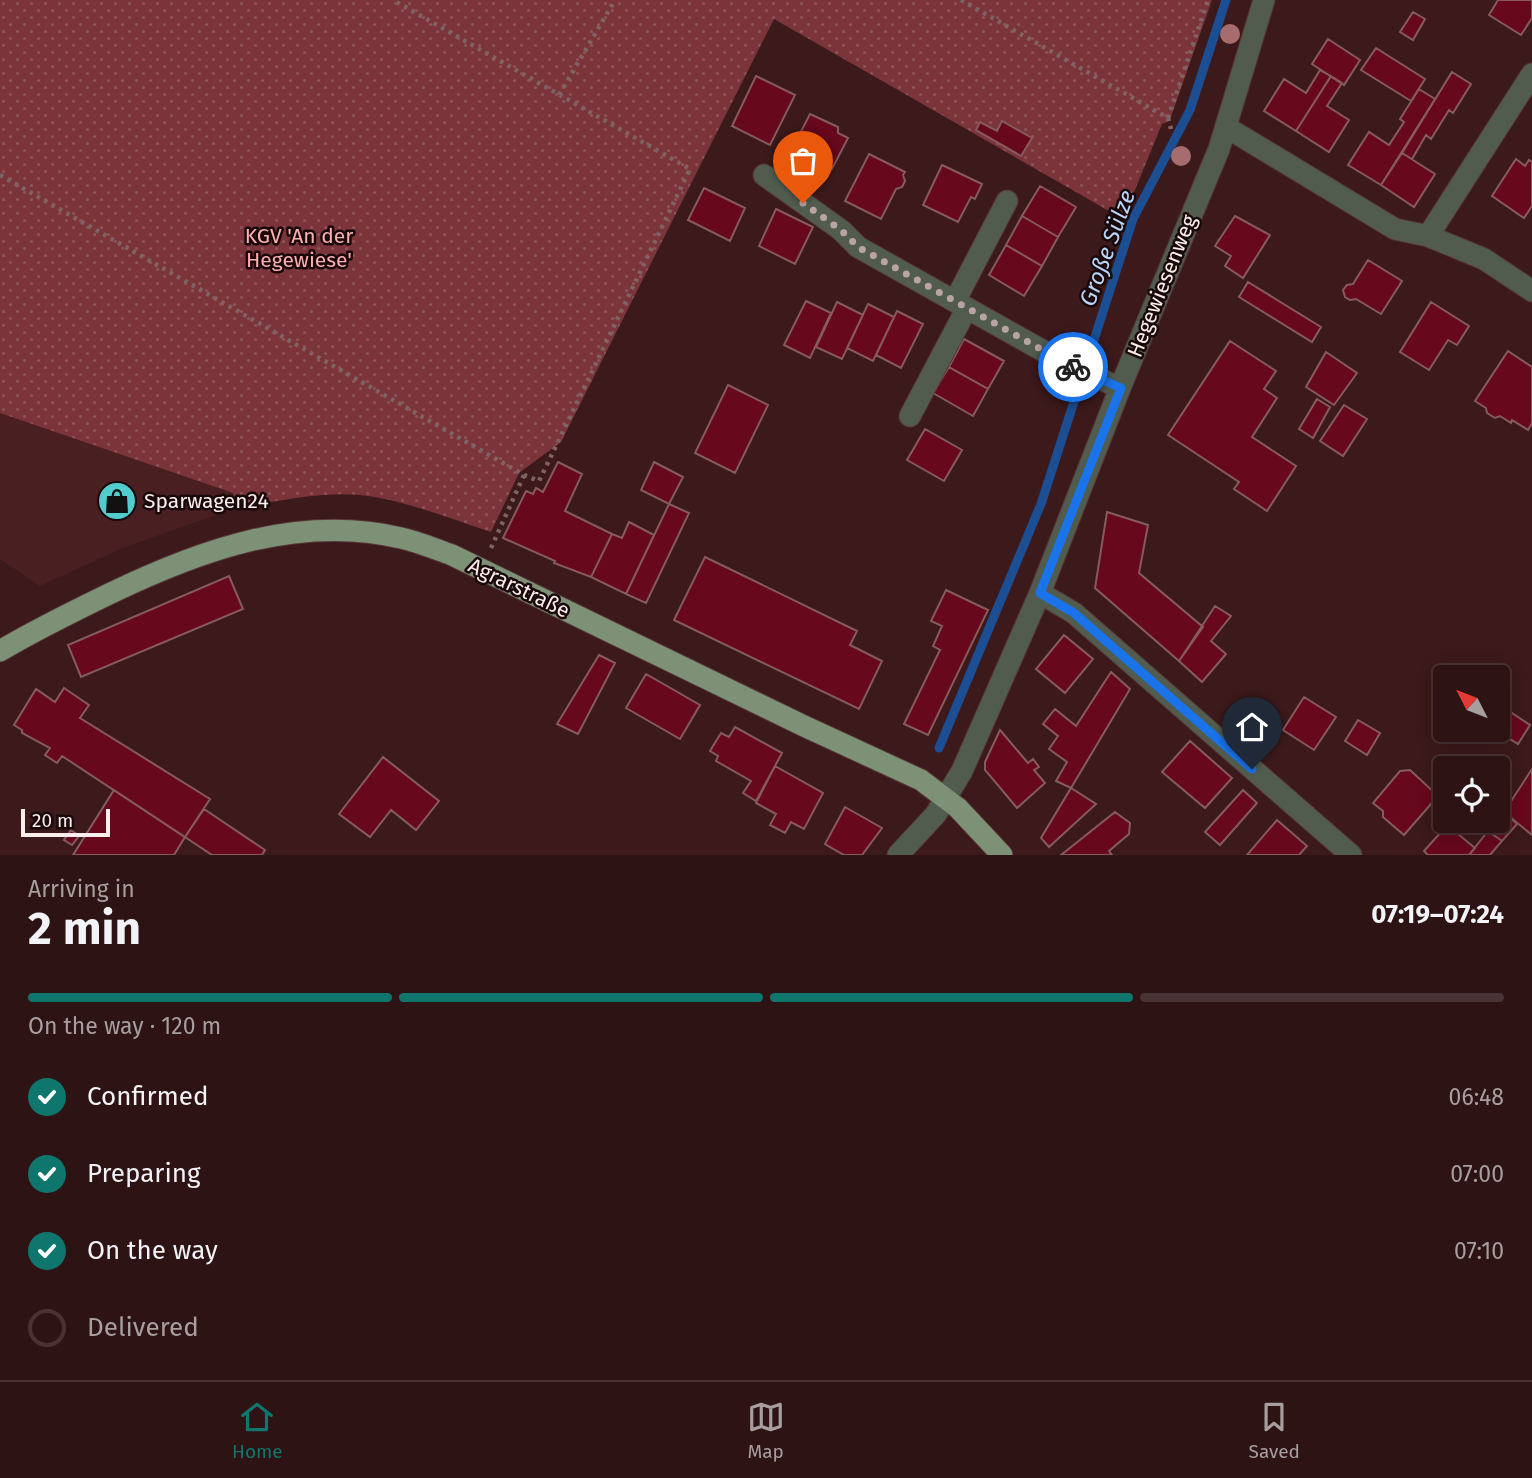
<!DOCTYPE html>
<meta charset="utf-8">
<style>
body{margin:0;font-family:"Fira Sans",sans-serif;background:#351c1d;color:#f1f3f6;height:100vh;display:flex;flex-direction:column;font-size:26px;white-space:nowrap}
*{box-sizing:border-box;margin:0}
p{font-size:23px;color:#a79ea0}
.icon{flex:none;width:38px;height:38px;fill:none;stroke:currentColor;stroke-width:2;stroke-linecap:round;stroke-linejoin:round}
.map{position:relative;height:855px;overflow:hidden}
.sheet{display:flex;flex-direction:column;background:#2d1314;flex:1}
.sheet>*{flex:none}
.needle{width:46px;rotate:312deg}
.fabs{position:absolute;left:1433px;top:665px;display:grid;gap:14px}
.fabs a{display:grid;place-items:center;width:77px;height:77px;border-radius:7px;background:#2d1314;box-shadow:0 4px 18px #0003,0 0 0 2px #483234;font-size:35px}
.scale{position:absolute;left:21px;bottom:18px;width:89px;box-sizing:border-box;padding-left:7px;border:4px solid #fdeded;border-top:0;font-size:19px;line-height:24px;white-space:nowrap;color:#fdeded;-webkit-text-stroke:5px #19090a;paint-order:stroke}
.pin{position:absolute;display:grid;place-items:center;width:60px;height:60px;color:#fff;margin:-72px -30px;border-radius:50% 50% 50% 0;rotate:-45deg;box-shadow:0 0 7px #0007}
.pin .icon{rotate:45deg}
.courier{position:absolute;display:grid;place-items:center;width:70px;height:70px;margin:-35px;border:5px solid #1a73e8;border-radius:50%;background:#fff;color:#222;box-shadow:0 2px 9px #0007}
.head em{font-style:normal;font-weight:700}
.head div{display:flex;flex-direction:column-reverse}
.head{display:flex;align-items:center;justify-content:space-between;height:119px;padding:0 28px}
h1{font-size:46px;font-weight:700;line-height:52px}
.bar{display:grid;grid-template-columns:repeat(4,1fr);gap:10px 7px;align-content:center;height:84px;padding:0 28px}
.bar i{height:9px;border-radius:5px;background:#483234}
.bar .on{background:#0f766e}
.bar p{grid-column:span 4}
ol{padding:0 28px;list-style:none}
li{display:flex;align-items:center;gap:21px;height:77px}
li p{margin-inline-start:auto}
li .icon{padding:7px;border-radius:50%;background:#0f766e;color:#fff;stroke-width:4}
li:last-child{color:#a79ea0}
li i{width:38px;height:38px;border:4px solid #483234;border-radius:50%}
.tab-bar{display:flex;justify-content:space-around;align-items:center;height:98px;border-top:2px solid #483234;background:#2d1314;font-size:19px;color:#a79ea0}
.tab-bar a{display:grid;justify-items:center;gap:4px}
.tab-bar .on{color:#0f766e}
.map>svg:first-child{display:block}
</style>
<div class="map">
<svg width="1532" height="855" viewBox="0 0 1532 855">
<defs>
<pattern id="park-dots" width="8" height="8" patternUnits="userSpaceOnUse" patternTransform="scale(1.75)"><rect width="8" height="8" fill="#7a343a"/><path d="M2 2h.1M6 6h.1" fill="none" stroke="#8e5257" stroke-width="1.8" stroke-linecap="round"/></pattern>
</defs>
<rect width="100%" height="100%" fill="#3c191b"/>
<path fill="#4a1f22" d="M0,413L233,493L235,508L123,548L40,586L0,559Z"/>
<path fill="url(#park-dots)" d="M0,0H1212L1173,111L1169,121L1162,124L1123,219L774,19L561,442L519,473L491,532C448,518 405,500 360,495C320,491 274,502 235,508L233,493L0,413Z"/>
<g fill="none" stroke-linecap="round" stroke-linejoin="round">
<path stroke="#1b4e92" stroke-width="9" d="M939,748L1041,504L1133,219L1190,110L1226,0"/>
</g>
<path fill="#67081d" stroke="#855b5d" stroke-width="2" d="M1498,0H1532V18L1521,35L1489,15Z
M1413,12L1425,19L1413,40L1400,32Z
M1328,39L1360,60L1344,85L1312,64Z
M1376,48L1425,79L1411,101L1361,70Z
M1320,70L1331,76L1296,131L1264,111L1284,79L1306,93Z
M1452,72L1471,84L1453,113L1449,110L1431,139L1426,135L1412,159L1402,153Z
M756,76L795,95L770,145L732,126Z
M1331,76L1342,83L1327,106L1349,120L1329,152L1296,131Z
M1419,89L1435,99L1381,185L1348,165L1369,132L1389,145L1404,122L1400,119Z
M810,114L838,127V133L848,138L832,169L792,149Z
M1002,121L1032,138L1021,156L976,130L980,122L997,131Z
M1402,153L1435,174L1414,207L1381,185Z
M869,154L905,172L903,175L905,181L902,187L896,189L881,219L845,201Z
M1516,159L1525,166L1529,160L1532,162V206L1524,218L1492,196Z
M942,165L982,184L975,199L971,197L958,222L923,205Z
M1040,186L1076,207L1058,237L1022,216Z
M704,188L745,208L730,241L688,220Z
M776,209L813,227L795,264L759,246Z
M1022,216L1058,237L1042,266L1006,245Z
M1235,216L1270,235L1243,278L1225,266L1231,256L1215,246Z
M1006,245L1042,266L1024,296L989,275Z
M1368,260L1402,281L1381,314L1356,299L1350,300L1345,297L1343,290L1347,285L1353,284Z
M1248,282L1321,327L1312,342L1239,297Z
M806,301L831,313L810,358L784,345Z
M837,302L863,315L842,359L816,347Z
M1431,302L1469,326L1457,345L1448,340L1429,370L1400,352Z
M868,304L894,317L873,361L847,348Z
M897,311L923,324L901,368L876,355Z
M964,339L1004,361L988,389L949,367Z
M1230,341L1276,371L1264,389L1277,398L1252,437L1296,466L1267,511L1234,489L1239,482L1168,435Z
M1508,351L1532,367V423L1528,430L1512,420L1511,423L1500,416L1495,418L1487,413L1486,408L1475,401Z
M1326,352L1357,373L1334,405L1306,387Z
M949,367L988,389L973,416L933,393Z
M728,385L768,405L735,473L695,453Z
M1317,399L1330,407L1313,438L1299,429Z
M1344,405L1367,419L1343,456L1320,441Z
M925,429L962,450L944,481L907,460Z
M558,462L582,474L565,511L612,534L591,577L554,563L555,561L503,538L526,491L533,494L536,488L543,492Z
M654,462L683,477L669,504L641,490Z
M669,504L689,513L646,603L626,594Z
M1107,512L1148,525L1139,573L1203,627L1179,661L1095,588Z
M629,522L654,535L626,594L591,577L612,534L622,538Z
M705,557L857,631L850,645L882,661L859,709L674,620Z
M229,576L243,609L81,677L68,645Z
M946,590L988,610L928,735L904,724L940,650L933,646L942,626L931,621Z
M1215,606L1231,616L1211,641L1226,654L1202,682L1179,661Z
M1064,635L1093,659L1065,693L1036,669Z
M599,655L615,663L578,734L557,724Z
M1111,672L1130,689L1071,788L1056,781L1067,762L1049,749L1058,736L1043,724L1055,709L1076,726Z
M646,674L700,705L680,739L626,708Z
M64,688L89,705L80,718L210,799L185,837L62,756L57,763L45,755L50,748L22,733V730L14,725L36,689L55,702Z
M1304,697L1336,717L1314,750L1283,730Z
M1506,709L1530,725L1518,744L1496,730H1498V721Z
M1358,720L1380,733L1367,755L1345,741Z
M735,727L782,753L756,801L743,793L751,781L716,761L718,756L710,751L721,733L729,737Z
M1000,730L1028,763L1033,759L1039,767L1034,770L1045,783L1017,808L985,770V762Z
M1190,741L1232,778L1205,808L1162,772Z
M383,757L439,801L416,830L391,810L370,837L339,814Z
M775,766L823,793L804,829L791,822L785,833L770,825L776,814L756,803Z
M1532,769V835L1504,812Z
M1410,770L1438,796L1404,835L1383,817V811L1373,803L1400,771Z
M1071,788L1096,804L1049,847L1041,838Z
M114,790L185,837L174,855H73Z
M1243,790L1257,803L1220,845L1205,832Z
M845,807L882,828L862,855H844L825,844Z
M1498,807L1517,824L1502,841L1475,822L1498,821Z
M204,809L265,850L262,855H212L185,837Z
M1115,812L1130,823L1129,834L1109,851L1112,855H1061Z
M1277,820L1307,846L1299,855H1247Z
M1451,821H1464L1468,824L1458,834L1475,848L1469,855H1428L1424,851Z
M71,830L79,836L72,845L64,840Z
M1488,831L1502,841L1490,855H1469Z"/>
<g fill="none" stroke-linecap="round" stroke-linejoin="round">
<defs>
<path id="minor" d="M1226,127L1395,229L1428,236L1484,259L1532,291
M764,175L841,230L858,247L1063,362L1120,388
M1428,236L1532,74
M955,301L1007,201
M910,416L967,308
M1040,593L1074,613L1351,855
M898,855L936,814L962,771L1040,593L1120,388L1219,149L1264,0"/>
<path id="major" d="M0,651C35,630 72,612 109,594C200,550 299,514 401,538C419,542 435,549 452,555L804,726L921,780L958,808L1002,855"/>
</defs>
<use href="#minor" stroke="#573738" stroke-width="23"/>
<use href="#major" stroke="#573738" stroke-width="23"/>
<path stroke="#7f6364" stroke-width="4.5" stroke-dasharray="3.5 5" stroke-linecap="butt" d="M961,0L1168,118L1171,129
M559,95L615,0
M1168,118L1208,0
M0,175L524,475L539,481L690,169L393,0
M491,548L524,475"/>
<use href="#minor" stroke="#515b4e" stroke-width="21"/>
<use href="#major" stroke="#7c9175" stroke-width="21"/>
</g>
<g fill="#a76c6e">
<circle cx="1230" cy="34" r="10"/>
<circle cx="1181" cy="156" r="10"/>
</g>
<g fill="none" stroke-linecap="round" stroke-linejoin="round">
<path stroke="#b9a3a4" stroke-width="7" stroke-dasharray="0 12.6" d="M803,203L841,230L858,247L1073,367"/>
<path stroke="#1a73e8" stroke-width="9" d="M1073,367L1121,388L1040,593L1074,613L1252,769"/>
</g>
<defs>
<symbol id="shop-disc" viewBox="-11 -11 22 22"><circle r="9.5" fill="#52cdcf" stroke="#19090a"/><path d="M-5-2.5h2.3a2.7 3.5 0 0 1 5.4 0H5L5.5 6h-11ZM-1.5-2.5h3a1.5 2.3 0 0 0-3 0Z" fill="#111"/></symbol>
</defs>
<g fill-rule="evenodd">
<use href="#shop-disc" x="95" y="479" width="44" height="44"/>
</g>
<g text-anchor="middle" stroke-width="5" stroke-linejoin="round" paint-order="stroke">
<g font-size="21" fill="#feafb2" stroke="#19090a">
<text x="299" y="243">KGV 'An der<tspan x="299" dy="24">Hegewiese'</tspan></text>
</g>
<g font-size="21" fill="#fdeded" stroke="#19090a">
<text transform="translate(1162 286) rotate(-68)" y="7">Hegewiesenweg</text>
<text transform="translate(519 588) rotate(26)" y="7">Agrarstraße</text>
</g>
<g font-size="21" fill="#fdeded" stroke="#19090a" text-anchor="start">
<text x="144" y="508">Sparwagen24</text>
</g>
<g font-size="23" font-style="italic" fill="#b9d5fc" stroke="#19090a">
<text transform="translate(1107 248) rotate(-70)" y="8">Große Sülze</text>
</g>
</g>
</svg>
<div class="fabs">
<a><svg class="needle" viewBox="-14 -14 28 28"><path d="M0-13l5 13h-10z" fill="#e53935"/><path d="M0 13l5-13h-10z" fill="#a79ea0"/></svg></a>
<a><svg class="icon" aria-label="locate" viewBox="0 0 24 24"><circle cx="12" cy="12" r="6"/><path d="M12 2v4M12 18v4M2 12h4M18 12h4"/></svg></a>
</div>
<div class="scale">20 m</div>
<div class="pin" style="left:803px;top:203px;background:#ea580c"><svg class="icon" aria-label="bag" viewBox="0 0 24 24"><path d="M5 8h14l-1 12H6zM9 8a3 3 0 0 1 6 0"/></svg></div>
<div class="pin" style="left:1252px;top:769px;background:#1f2937"><svg class="icon" aria-label="home" viewBox="0 0 24 24"><path d="M3 11l9-7 9 7M6 9v11h12V9"/></svg></div>
<div class="courier" style="left:1073px;top:367px"><svg class="icon" aria-label="bike" viewBox="0 0 24 24"><circle cx="6" cy="16" r="4"/><circle cx="18" cy="16" r="4"/><path d="M6 16l4-8h5l3 8M10 8l3 8H6M13 5h3"/></svg></div>
</div>
<section class="sheet">
<div class="head"><div><h1>2 min</h1><p>Arriving in</p></div><em>07:19–07:24</em></div>
<div class="bar"><i class="on"></i><i class="on"></i><i class="on"></i><i></i><p>On the way · 120 m</p></div>
<ol>
<li><svg class="icon" aria-label="check" viewBox="0 0 24 24"><path d="M5 12l5 5 9-10"/></svg>Confirmed<p>06:48</p></li>
<li><svg class="icon" aria-label="check" viewBox="0 0 24 24"><path d="M5 12l5 5 9-10"/></svg>Preparing<p>07:00</p></li>
<li><svg class="icon" aria-label="check" viewBox="0 0 24 24"><path d="M5 12l5 5 9-10"/></svg>On the way<p>07:10</p></li>
<li><i></i>Delivered</li>
</ol>
</section>
<nav class="tab-bar">
<a class="on"><svg class="icon" aria-label="home" viewBox="0 0 24 24"><path d="M3 11l9-7 9 7M6 9v11h12V9"/></svg>Home</a>
<a><svg class="icon" aria-label="map" viewBox="0 0 24 24"><path d="M3 6l6-2 6 2 6-2v14l-6 2-6-2-6 2zM9 4v14M15 6v14"/></svg>Map</a>
<a><svg class="icon" aria-label="saved" viewBox="0 0 24 24"><path d="M7 4h10v16l-5-4-5 4z"/></svg>Saved</a>
</nav>
